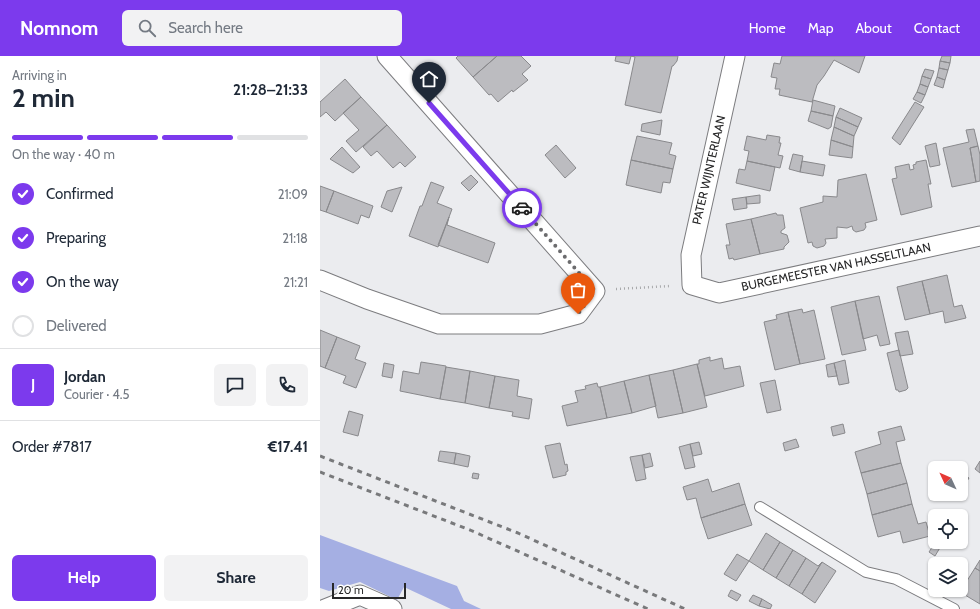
<!DOCTYPE html>
<meta charset="utf-8">
<style>
body{margin:0;font-family:Cabin,sans-serif;background:#f2f2f3;color:#1f2937;height:100vh;display:flex;flex-direction:column;font-size:15px;white-space:nowrap}
*{box-sizing:border-box;margin:0}
p{font-size:13px;color:#747a83}
.icon{flex:none;width:22px;height:22px;fill:none;stroke:currentColor;stroke-width:2;stroke-linecap:round;stroke-linejoin:round}
.map{position:relative;flex:1;overflow:hidden}
.panel{display:flex;flex-direction:column;background:#fff;width:320px}
.panel>*{flex:none}
.needle{width:26px;rotate:314deg}
.buttons{position:absolute;left:608px;top:405px;display:grid;gap:8px}
.buttons a{display:grid;place-items:center;width:40px;height:40px;border-radius:6px;background:#fff;box-shadow:0 1px 3px #0004;font-size:20px}
.scale{position:absolute;left:12px;bottom:10px;width:74px;box-sizing:border-box;padding-left:4px;border:2px solid #272728;border-top:0;font-size:11px;line-height:14px;white-space:nowrap;color:#272728;-webkit-text-stroke:3px #fff;paint-order:stroke}
.pin{position:absolute;display:grid;place-items:center;width:34px;height:34px;color:#fff;margin:-41px -17px;border-radius:50% 50% 50% 0;rotate:-45deg;box-shadow:0 0 4px #0007}
.pin .icon{rotate:45deg}
.courier{position:absolute;display:grid;place-items:center;width:40px;height:40px;margin:-20px;border:3px solid #7c3aed;border-radius:50%;background:#fff;color:#222;box-shadow:0 1px 5px #0007}
.headline em{font-style:normal;font-weight:700}
.headline div{display:flex;flex-direction:column-reverse}
.headline{display:flex;align-items:center;justify-content:space-between;height:68px;padding:0 12px}
h1{font-size:26px;font-weight:700;line-height:30px}
.bar{display:grid;grid-template-columns:repeat(4,1fr);gap:6px 4px;align-content:center;height:48px;padding:0 12px}
.bar i{height:5px;border-radius:3px;background:#e0e1e3}
.bar .active{background:#7c3aed}
.bar p{grid-column:span 4}
.line{display:flex;align-items:center;gap:10px;padding:0 12px;border-top:1px solid #e0e1e3}
.line div{flex:1}
.round{display:grid;place-items:center;flex:none;width:42px;height:42px;border-radius:6px;background:#f2f2f3}
ol{padding:0 12px;list-style:none}
li{display:flex;align-items:center;gap:12px;height:44px}
li p{margin-inline-start:auto}
li .icon{padding:4px;border-radius:50%;background:#7c3aed;color:#fff;stroke-width:4}
li:last-child{color:#747a83}
li i{width:22px;height:22px;border:2px solid #e0e1e3;border-radius:50%}
.action{display:flex;gap:8px;margin-top:auto;padding:8px 12px}
.action a{flex:1;height:46px;border-radius:6px;background:#7c3aed;color:#fff;font-size:16px;font-weight:700;line-height:46px;text-align:center}
.action a+a{background:#f2f2f3;color:#1f2937}
header{display:flex;align-items:center;gap:24px;box-sizing:border-box;height:56px;padding:0 20px;background:#7c3aed;color:#fff}
header strong{font-size:19px}
nav{display:flex;gap:22px;margin-inline-start:auto;font-size:14px}
.search{width:280px;height:36px;background:#f2f2f3;display:flex;align-items:center;gap:10px;box-sizing:border-box;padding:0 14px;border-radius:6px;color:#747a83;font-size:15px}
main{display:flex;flex:1;min-height:0}
.map>svg:first-child{display:block}
</style>
<header>
<strong>Nomnom</strong>
<div class="search"><svg class="icon" aria-label="search" viewBox="0 0 24 24"><circle cx="10" cy="10" r="6"/><path d="M15 15l6 6"/></svg>Search here</div>
<nav><a>Home</a><a>Map</a><a>About</a><a>Contact</a></nav>
</header>
<main>
<section class="panel">
<div class="headline"><div><h1>2 min</h1><p>Arriving in</p></div><em>21:28–21:33</em></div>
<div class="bar"><i class="active"></i><i class="active"></i><i class="active"></i><i></i><p>On the way · 40 m</p></div>
<ol>
<li><svg class="icon" aria-label="check" viewBox="0 0 24 24"><path d="M5 12l5 5 9-10"/></svg>Confirmed<p>21:09</p></li>
<li><svg class="icon" aria-label="check" viewBox="0 0 24 24"><path d="M5 12l5 5 9-10"/></svg>Preparing<p>21:18</p></li>
<li><svg class="icon" aria-label="check" viewBox="0 0 24 24"><path d="M5 12l5 5 9-10"/></svg>On the way<p>21:21</p></li>
<li><i></i>Delivered</li>
</ol>
<div class="line" style="height:72px"><b class="round" style="background:#7c3aed;color:#fff">J</b><div><b>Jordan</b><p>Courier · 4.5</p></div><a class="round"><svg class="icon" aria-label="chat" viewBox="0 0 24 24"><path d="M4 5h16v11H9l-5 4z"/></svg></a><a class="round"><svg class="icon" aria-label="phone" viewBox="0 0 24 24"><path d="M5 4h4l2 5-3 2q2 4 5 5l2-3 5 2v4C11 20 4 13 5 4z"/></svg></a></div>
<div class="line" style="height:52px"><div>Order #7817</div><b>€17.41</b></div>
<div class="action"><a>Help</a><a>Share</a></div>
</section>
<div class="map">
<svg width="660" height="553" viewBox="0 0 660 553">
<rect width="100%" height="100%" fill="#ebecef"/>
<path fill="#a5afe3" d="M0,479L137,530L144,545L161,553H131L84,531L77,544L40,526L9,535L0,532Z"/>
<path fill="#bcbcc0" stroke="#89898c" d="M138,0H177L153,21L136,2Z
M177,0H201L211,10L202,18L208,24L193,36L192,34L178,46L171,38L169,39L153,21Z
M296,0H358L357,5L353,10H352L341,57L305,49L315,1L311,0L309,8L295,5Z
M462,0H545L539,17L514,4L504,20L497,29L492,46L459,39L460,33H455L457,22L451,21L454,7L460,8Z
M622,0H631L630,7L620,5Z
M620,5L630,7L628,14L619,12Z
M619,12L628,14L625,24L617,21Z
M605,13L614,15L611,23L602,20Z
M602,20L611,23L608,31L600,28Z
M617,21L625,24L623,32L614,29Z
M25,23L41,41L15,65L6,56L0,61V46Z
M600,28L608,31L605,39L597,36Z
M597,36L605,39L601,47L593,43Z
M41,41L67,69L36,96L26,85L39,74L23,57Z
M493,44L515,50L513,60L491,55Z
M595,46L604,51L580,89L572,82Z
M520,52L542,62L538,71L516,61Z
M491,55L513,60L511,71L508,73L488,65Z
M516,61L538,71L534,80L514,71Z
M342,64L340,79L321,75L322,68Z
M67,69L96,101L85,111L80,106L73,112L57,95L51,100L43,91Z
M514,71L534,80L533,91L511,84Z
M654,73L658,90L650,92L656,126L632,131L623,92L649,86L646,74Z
M447,79L460,81L459,87H461L458,99L463,100L460,112L427,105L429,95L424,94L427,80L446,84Z
M317,80L352,87L349,98L356,100L353,113L311,104Z
M511,84L533,91L532,102L509,99Z
M616,87L620,109L610,111L605,90Z
M236,89L256,112L245,122L225,99Z
M658,90L660,99V125L656,126L650,92Z
M22,91L40,111L33,117L10,103Z
M473,98L483,100L480,116L469,113Z
M311,104L353,113L350,127L343,126L341,137L306,129Z
M606,104L611,128H608L612,151L581,159L572,123L577,122L575,111L589,108L590,114L594,113L593,109L596,108V106Z
M427,105L455,111L450,135L416,127L419,113L425,114Z
M482,105L505,109L503,120L480,116Z
M546,118L557,164L545,167L546,171L544,174L536,176L533,174L532,170L527,172L517,171V182L505,183L506,187L504,190L497,192L493,190L492,186L488,187L480,152L503,146V140L517,141L518,124Z
M151,119L158,126L149,135L141,127Z
M111,126L124,131L117,147L132,153L118,191L89,180L100,150H102Z
M0,130L14,135L6,156L0,154Z
M82,131L72,156L61,151L67,135Z
M14,135L53,150L49,162L41,159L38,168L6,156Z
M440,139V147L427,148L426,141Z
M426,141L427,152L414,154L412,143Z
M456,157L457,159H463L465,172L461,175V177L467,179L469,186L464,191V193L440,198L431,163Z
M129,161L127,169L175,187L168,207L118,189Z
M431,163L440,198L414,204L413,202L409,203L406,189H410L406,168Z
M627,219L634,251L642,249L646,262L625,267L623,255L610,258L602,225Z
M602,225L610,258L585,264L577,231Z
M559,240L570,288L560,290L557,279L543,283L535,245Z
M535,245L546,294L522,299L511,251Z
M482,253L483,257L494,254L505,303L480,308L468,256Z
M468,256L480,308L455,314L444,266L457,263L456,259Z
M0,274L17,281L5,312L0,310Z
M588,275L593,298L580,300L575,277Z
M17,281L40,290L35,303L46,307L36,332L23,327L26,320L5,312Z
M579,294L588,332L586,334L579,336L578,334H576L567,297Z
M390,301V305L402,302L404,313L420,310L424,330L385,340L377,308H379V304Z
M525,304L529,327L519,329L514,307Z
M101,306L126,310L120,343L80,335L83,315L99,318Z
M64,307L74,309L72,322L62,320Z
M514,307L517,320L508,321L506,309Z
M377,308L387,351L363,357L353,314Z
M126,311L150,315L145,347L120,343Z
M353,314L363,357L338,362L329,319Z
M150,315L175,320L169,352L145,347Z
M329,319L336,350L312,357L304,325Z
M175,320L199,324L197,340L212,343L209,363L192,360L193,356L169,352Z
M455,324L461,354L447,357L440,327Z
M304,325L312,357L287,362L280,331Z
M277,327L278,331H280L287,362L247,370L242,350L258,346L255,335L266,333L265,330Z
M29,355L43,359L38,380L23,376Z
M523,368L525,377L513,380L511,371Z
M581,370L585,384L576,386L581,407L541,417L535,396L561,388L558,376Z
M476,383L479,391L465,395L463,387Z
M379,386L382,398L373,400L370,388Z
M240,387L245,409L247,408L248,415L246,416V419L233,422L225,390Z
M370,388L375,411L365,413L359,391Z
M120,395L136,397L134,408L118,405Z
M136,397L150,400L148,411L134,408Z
M330,397L333,410L325,412L322,399Z
M322,399L326,423L316,425L310,401Z
M660,405V417L655,413Z
M581,407L587,427L547,438L541,417Z
M153,417L159,418L158,423L152,422Z
M641,417L649,422L645,428L641,425Z
M388,423L392,436L419,427L425,448L381,462L376,442L367,444L363,431Z
M641,425L645,428L641,434Z
M587,427L592,448L552,459L547,438Z
M425,448L432,469L388,483L381,462Z
M592,448L598,468L606,466L610,480L583,487L580,475L558,481L552,459Z
M446,477L460,486L443,514L429,505Z
M460,486L473,494L456,522L443,514Z
M615,487L621,490L615,500L609,496Z
M473,494L486,502L469,530L456,522Z
M417,498L429,505L416,525L404,518Z
M486,502L498,510L502,506L482,538L469,530Z
M660,504V515L655,512Z
M502,506L516,515L495,547L482,538Z
M655,512L660,515V548L640,536Z
M411,534L421,539L417,545L408,540Z
M433,539L442,543L439,550L429,545Z
M442,543L452,549L450,553L439,550Z"/>
<g fill="none" stroke-linecap="round" stroke-linejoin="round">
<defs>
<path id="lane" d="M440,451L546,516L576,523L634,553"/>
<path id="street" d="M415,0L371,199L372,229L399,237L660,180
M0,224L47,243L119,268H220L258,258L275,235L67,0
M5,553L40,539L72,553"/>
</defs>
<use href="#lane" stroke="#7c7c7f" stroke-width="12"/>
<use href="#street" stroke="#7c7c7f" stroke-width="21"/>
<path stroke="#a7a8aa" stroke-width="2.5" stroke-dasharray="1 3" stroke-linecap="butt" d="M296,233L351,230"/>
<use href="#lane" stroke="#fff" stroke-width="10"/>
<use href="#street" stroke="#fff" stroke-width="19"/>
<path stroke="#78797b" stroke-width="3" stroke-dasharray="5 5" stroke-linecap="butt" d="M0,400L198,477L365,553
M0,416L150,474L328,553"/>
</g>
<g fill="none" stroke-linecap="round" stroke-linejoin="round">
<path stroke="#6c6c6e" stroke-width="4" stroke-dasharray="0 7.2" d="M202,152L275,235L258,258"/>
<path stroke="#7c3aed" stroke-width="5" d="M109,47L202,152"/>
</g>
<g text-anchor="middle" stroke-width="3.5" stroke-linejoin="round" paint-order="stroke">
<g font-size="12" fill="#272728" stroke="#fff">
<text transform="translate(389 114) rotate(-77)" y="4">PATER WIJNTERLAAN</text>
<text transform="translate(516 211) rotate(-12)" y="4">BURGEMEESTER VAN HASSELTLAAN</text>
</g>
</g>
</svg>
<div class="buttons">
<a><svg class="needle" viewBox="-14 -14 28 28"><path d="M0-13l5 13h-10z" fill="#e53935"/><path d="M0 13l5-13h-10z" fill="#747a83"/></svg></a>
<a><svg class="icon" aria-label="locate" viewBox="0 0 24 24"><circle cx="12" cy="12" r="6"/><path d="M12 2v4M12 18v4M2 12h4M18 12h4"/></svg></a>
<a><svg class="icon" aria-label="layers" viewBox="0 0 24 24"><path d="M12 4l9 5-9 5-9-5zM3 14l9 5 9-5"/></svg></a>
</div>
<div class="scale">20 m</div>
<div class="pin" style="left:258px;top:258px;background:#ea580c"><svg class="icon" aria-label="bag" viewBox="0 0 24 24"><path d="M5 8h14l-1 12H6zM9 8a3 3 0 0 1 6 0"/></svg></div>
<div class="pin" style="left:109px;top:47px;background:#1f2937"><svg class="icon" aria-label="home" viewBox="0 0 24 24"><path d="M3 11l9-7 9 7M6 9v11h12V9"/></svg></div>
<div class="courier" style="left:202px;top:152px"><svg class="icon" aria-label="car" viewBox="0 0 24 24"><path d="M5 17H2v-5l4-1 3-4h7l3 4 3 1v5h-3M9 17h6M6 11h13"/><circle cx="7" cy="17" r="2"/><circle cx="17" cy="17" r="2"/></svg></div>
</div>
</main>
